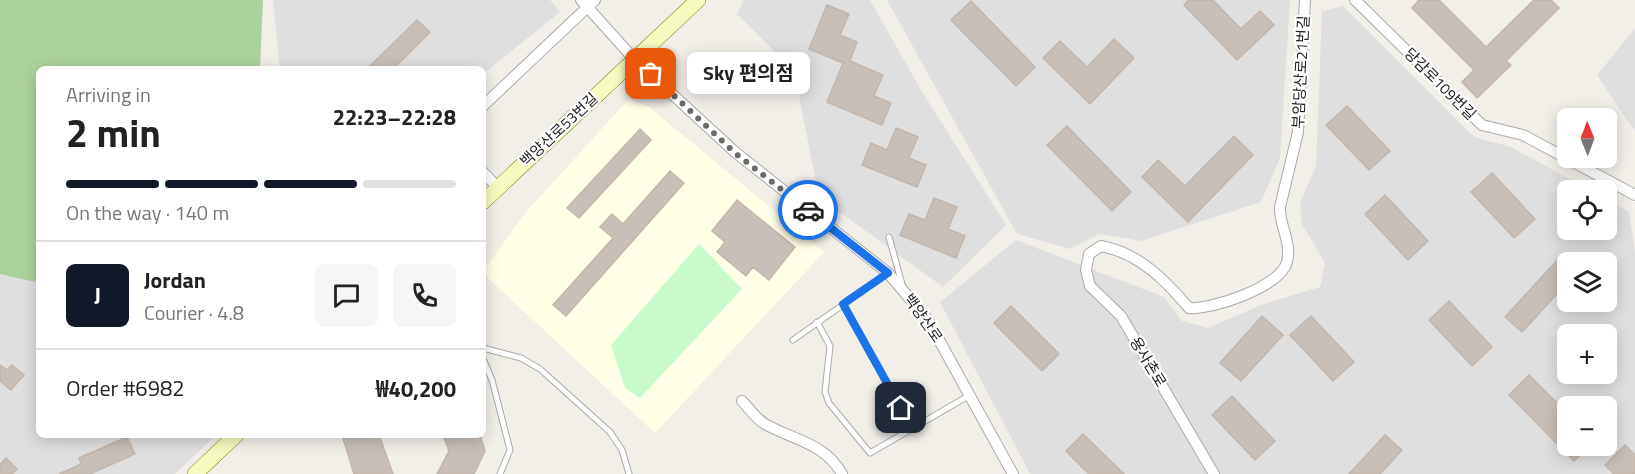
<!DOCTYPE html>
<meta charset="utf-8">
<style>
body{margin:0;font-family:"Titillium Web","Noto Sans KR",sans-serif;background:#f6f6f6;color:#222;height:100vh;display:flex;flex-direction:column;font-size:22px;white-space:nowrap}
*{box-sizing:border-box;margin:0}
p{font-size:20px;color:#767676}
.icon{flex:none;width:33px;height:33px;fill:none;stroke:currentColor;stroke-width:2;stroke-linecap:round;stroke-linejoin:round}
.map{position:relative;flex:1;overflow:hidden}
.sheet{position:absolute;left:36px;top:66px;width:450px;height:372px;display:flex;flex-direction:column;background:#fff;border-radius:9px;box-shadow:0 3px 15px #0003}
.sheet>*{flex:none}
.needle{width:39px;rotate:359deg}
.tools{position:absolute;left:1557px;top:108px;display:grid;gap:12px}
.tools a{display:grid;place-items:center;width:60px;height:60px;border-radius:9px;background:#fff;box-shadow:0 3px 15px #0003;font-size:30px}
.pin{position:absolute;display:grid;place-items:center;width:51px;height:51px;color:#fff;margin:-26px;border-radius:12px;box-shadow:0 3px 9px #0006}
.courier{position:absolute;display:grid;place-items:center;width:60px;height:60px;margin:-30px;border:4px solid #1a73e8;border-radius:50%;background:#fff;color:#222;box-shadow:0 2px 8px #0007}
.bubble{position:absolute;height:42px;border-radius:9px;background:#fff;box-shadow:0 3px 15px #0003;font-size:20px;font-weight:700;line-height:42px;text-align:center}
.summary em{font-style:normal;font-weight:700}
.summary div{display:flex;flex-direction:column-reverse}
.summary{display:flex;align-items:center;justify-content:space-between;height:102px;padding:0 30px}
h1{font-size:39px;font-weight:700;line-height:45px}
.bar{display:grid;grid-template-columns:repeat(4,1fr);gap:9px 6px;align-content:center;height:72px;padding:0 30px}
.bar i{height:8px;border-radius:4px;background:#e0e0e0}
.bar .active{background:#111827}
.bar p{grid-column:span 4}
.line{display:flex;align-items:center;gap:15px;padding:0 30px;border-top:2px solid #e0e0e0}
.line div{flex:1}
.round{display:grid;place-items:center;flex:none;width:63px;height:63px;border-radius:9px;background:#f6f6f6}
.map>svg:first-child{display:block}
</style>
<div class="map">
<svg width="1635" height="474" viewBox="0 0 1635 474">
<rect width="100%" height="100%" fill="#f2efe9"/>
<path fill="#e0dfdf" fill-rule="evenodd" d="M273,0H550L560,12L483,74V69H280Z
M744,0H870L921,90L1006,225L943,287L819,197L794,71L737,14Z
M887,0H1290L1280,158L1261,202L1141,241L1100,234L1070,249L1017,234Z
M1343,6L1474,137L1511,147L1590,190H1568V230H1606L1607,200L1629,212L1635,253V474H1030L940,302L1016,240L1164,297L1182,321L1208,328L1261,305L1320,287L1325,263L1302,224L1300,203L1316,166L1322,11ZM1568,262H1606V302H1568ZM1568,334H1606V374H1568ZM1568,406H1606V446H1568Z
M1635,28V132L1597,75Z
M0,274L39,283V435H216L175,474H0Z"/>
<path fill="#ffffe5" d="M629,99L649,107L824,252L655,433L489,279L484,270L527,211Z"/>
<path fill="#add19e" d="M0,0H263L260,69H39V283L0,274Z"/>
<path fill="#c8facc" d="M699,244L742,289L640,398L625,388L611,345Z"/>
<path fill="#c7bfb8" stroke="#c4b6ab" stroke-width="1.5" d="M1189,0H1213L1241,29L1260,11L1274,25L1237,60L1184,5Z
M1419,0H1439L1486,47L1534,0H1551L1559,8L1506,61L1511,65L1477,98L1462,82L1474,70L1412,8Z
M971,1L1035,67L1016,86L951,20Z
M827,5L849,14L840,35L857,42L850,61L883,75L874,96L891,103L882,125L827,102L843,63L809,49Z
M417,20L430,32L393,69H367Z
M1114,39L1134,58L1090,104L1043,58L1060,41L1087,67Z
M1347,106L1390,151L1369,170L1326,125Z
M1067,126L1131,192L1112,211L1047,145Z
M896,128L918,137L909,158L926,165L917,187L862,165L871,143L887,150Z
M640,129L651,140L579,218L567,208Z
M1234,136L1253,155L1188,222L1142,177L1158,160L1185,186Z
M670,171L684,183L566,316L553,305L613,238L600,227L612,214L623,224Z
M1492,173L1535,219L1514,238L1471,192Z
M1385,195L1428,241L1408,260L1365,214Z
M934,198L957,207L948,229L965,236L956,258L900,235L909,214L925,220Z
M737,200L795,247L769,280L753,267L746,276L717,252L725,242L712,231Z
M1562,255L1568,260V282L1522,332L1505,317Z
M1449,301L1492,347L1472,366L1429,320Z
M1011,306L1059,354L1042,371L994,323Z
M1262,316L1283,335L1241,381L1220,363Z
M1311,316L1354,362L1333,381L1290,335Z
M0,365L7,370L12,365L24,375L11,390L0,381Z
M1529,375L1568,414V446H1590L1574,461L1509,395Z
M1232,396L1275,441L1255,460L1212,415Z
M1083,434L1124,474H1089L1066,451Z
M342,435H379L393,474H354Z
M443,435H480L485,451L474,474H437L449,451Z
M1385,435L1402,450L1380,474H1349Z
M127,437L135,454L90,474H59L81,464L79,458Z
M1625,445L1635,455V474H1614L1605,465Z
M6,458L17,469L12,474H0V465Z"/>
<g fill="none" stroke-linecap="round" stroke-linejoin="round">
<defs>
<path id="lane" d="M889,237L902,284
M843,304L912,429
M817,322L830,346L825,392L829,403L870,453L970,395
M793,340L888,273
M483,348L521,358L540,369L610,432L622,450L629,474
M483,359L492,380L510,450L500,474"/>
<path id="street" d="M581,0L634,59L735,152L888,273L928,320L1013,474
M1355,0L1482,125L1523,135L1635,195
M483,106L595,0
M483,172L498,188
M742,401C749,408 756,419 765,424C793,440 825,443 842,474
M1214,474L1121,316L1090,286L1086,270L1089,254L1101,246C1139,253 1165,280 1189,308C1212,310 1280,287 1287,262C1292,242 1279,225 1280,207L1298,132L1305,0"/>
<path id="secondary" d="M483,202L698,0
M195,474L236,435"/>
</defs>
<use href="#lane" stroke="#a9a9a9" stroke-width="7"/>
<use href="#street" stroke="#a9a9a9" stroke-width="12"/>
<use href="#secondary" stroke="#707d05" stroke-width="16"/>
<use href="#lane" stroke="#fff" stroke-width="5"/>
<use href="#street" stroke="#fff" stroke-width="10"/>
<use href="#secondary" stroke="#f7fabf" stroke-width="15"/>
</g>
<g fill="none" stroke-linecap="round" stroke-linejoin="round">
<path stroke="#6b6a68" stroke-width="6" stroke-dasharray="0 10.8" d="M651,74L735,153L808,210"/>
<path stroke="#1a73e8" stroke-width="8" d="M808,210L888,273L843,304L901,408"/>
</g>
<g text-anchor="middle" stroke-width="4.5" stroke-linejoin="round" paint-order="stroke">
<g font-size="15" fill="#222" stroke="#fff">
<text transform="translate(1301 72) rotate(-87)" y="5">부암당산로21번길</text>
<text transform="translate(1440 84) rotate(45)" y="5">당감로109번길</text>
<text transform="translate(559 130) rotate(-43)" y="5">백양산로53번길</text>
<text transform="translate(923 318) rotate(55)" y="5">백양산로</text>
<text transform="translate(1148 362) rotate(59)" y="5">용사촌로</text>
</g>
</g>
</svg>
<div class="tools">
<a><svg class="needle" viewBox="-14 -14 28 28"><path d="M0-13l5 13h-10z" fill="#e53935"/><path d="M0 13l5-13h-10z" fill="#767676"/></svg></a>
<a><svg class="icon" aria-label="locate" viewBox="0 0 24 24"><circle cx="12" cy="12" r="6"/><path d="M12 2v4M12 18v4M2 12h4M18 12h4"/></svg></a>
<a><svg class="icon" aria-label="layers" viewBox="0 0 24 24"><path d="M12 4l9 5-9 5-9-5zM3 14l9 5 9-5"/></svg></a>
<a>+</a>
<a>−</a>
</div>
<div class="pin" style="left:651px;top:74px;background:#ea580c"><svg class="icon" aria-label="bag" viewBox="0 0 24 24"><path d="M5 8h14l-1 12H6zM9 8a3 3 0 0 1 6 0"/></svg></div>
<div class="pin" style="left:901px;top:408px;background:#1f2937"><svg class="icon" aria-label="home" viewBox="0 0 24 24"><path d="M3 11l9-7 9 7M6 9v11h12V9"/></svg></div>
<div class="courier" style="left:808px;top:210px"><svg class="icon" aria-label="car" viewBox="0 0 24 24"><path d="M5 17H2v-5l4-1 3-4h7l3 4 3 1v5h-3M9 17h6M6 11h13"/><circle cx="7" cy="17" r="2"/><circle cx="17" cy="17" r="2"/></svg></div>
<div class="bubble" style="left:687px;top:52px;width:123px">Sky 편의점</div>
<section class="sheet">
<div class="summary"><div><h1>2 min</h1><p>Arriving in</p></div><em>22:23–22:28</em></div>
<div class="bar"><i class="active"></i><i class="active"></i><i class="active"></i><i></i><p>On the way · 140 m</p></div>
<div class="line" style="height:108px"><b class="round" style="background:#111827;color:#fff">J</b><div><b>Jordan</b><p>Courier · 4.8</p></div><a class="round"><svg class="icon" aria-label="chat" viewBox="0 0 24 24"><path d="M4 5h16v11H9l-5 4z"/></svg></a><a class="round"><svg class="icon" aria-label="phone" viewBox="0 0 24 24"><path d="M5 4h4l2 5-3 2q2 4 5 5l2-3 5 2v4C11 20 4 13 5 4z"/></svg></a></div>
<div class="line" style="height:78px"><div>Order #6982</div><b>₩40,200</b></div>
</section>
</div>
